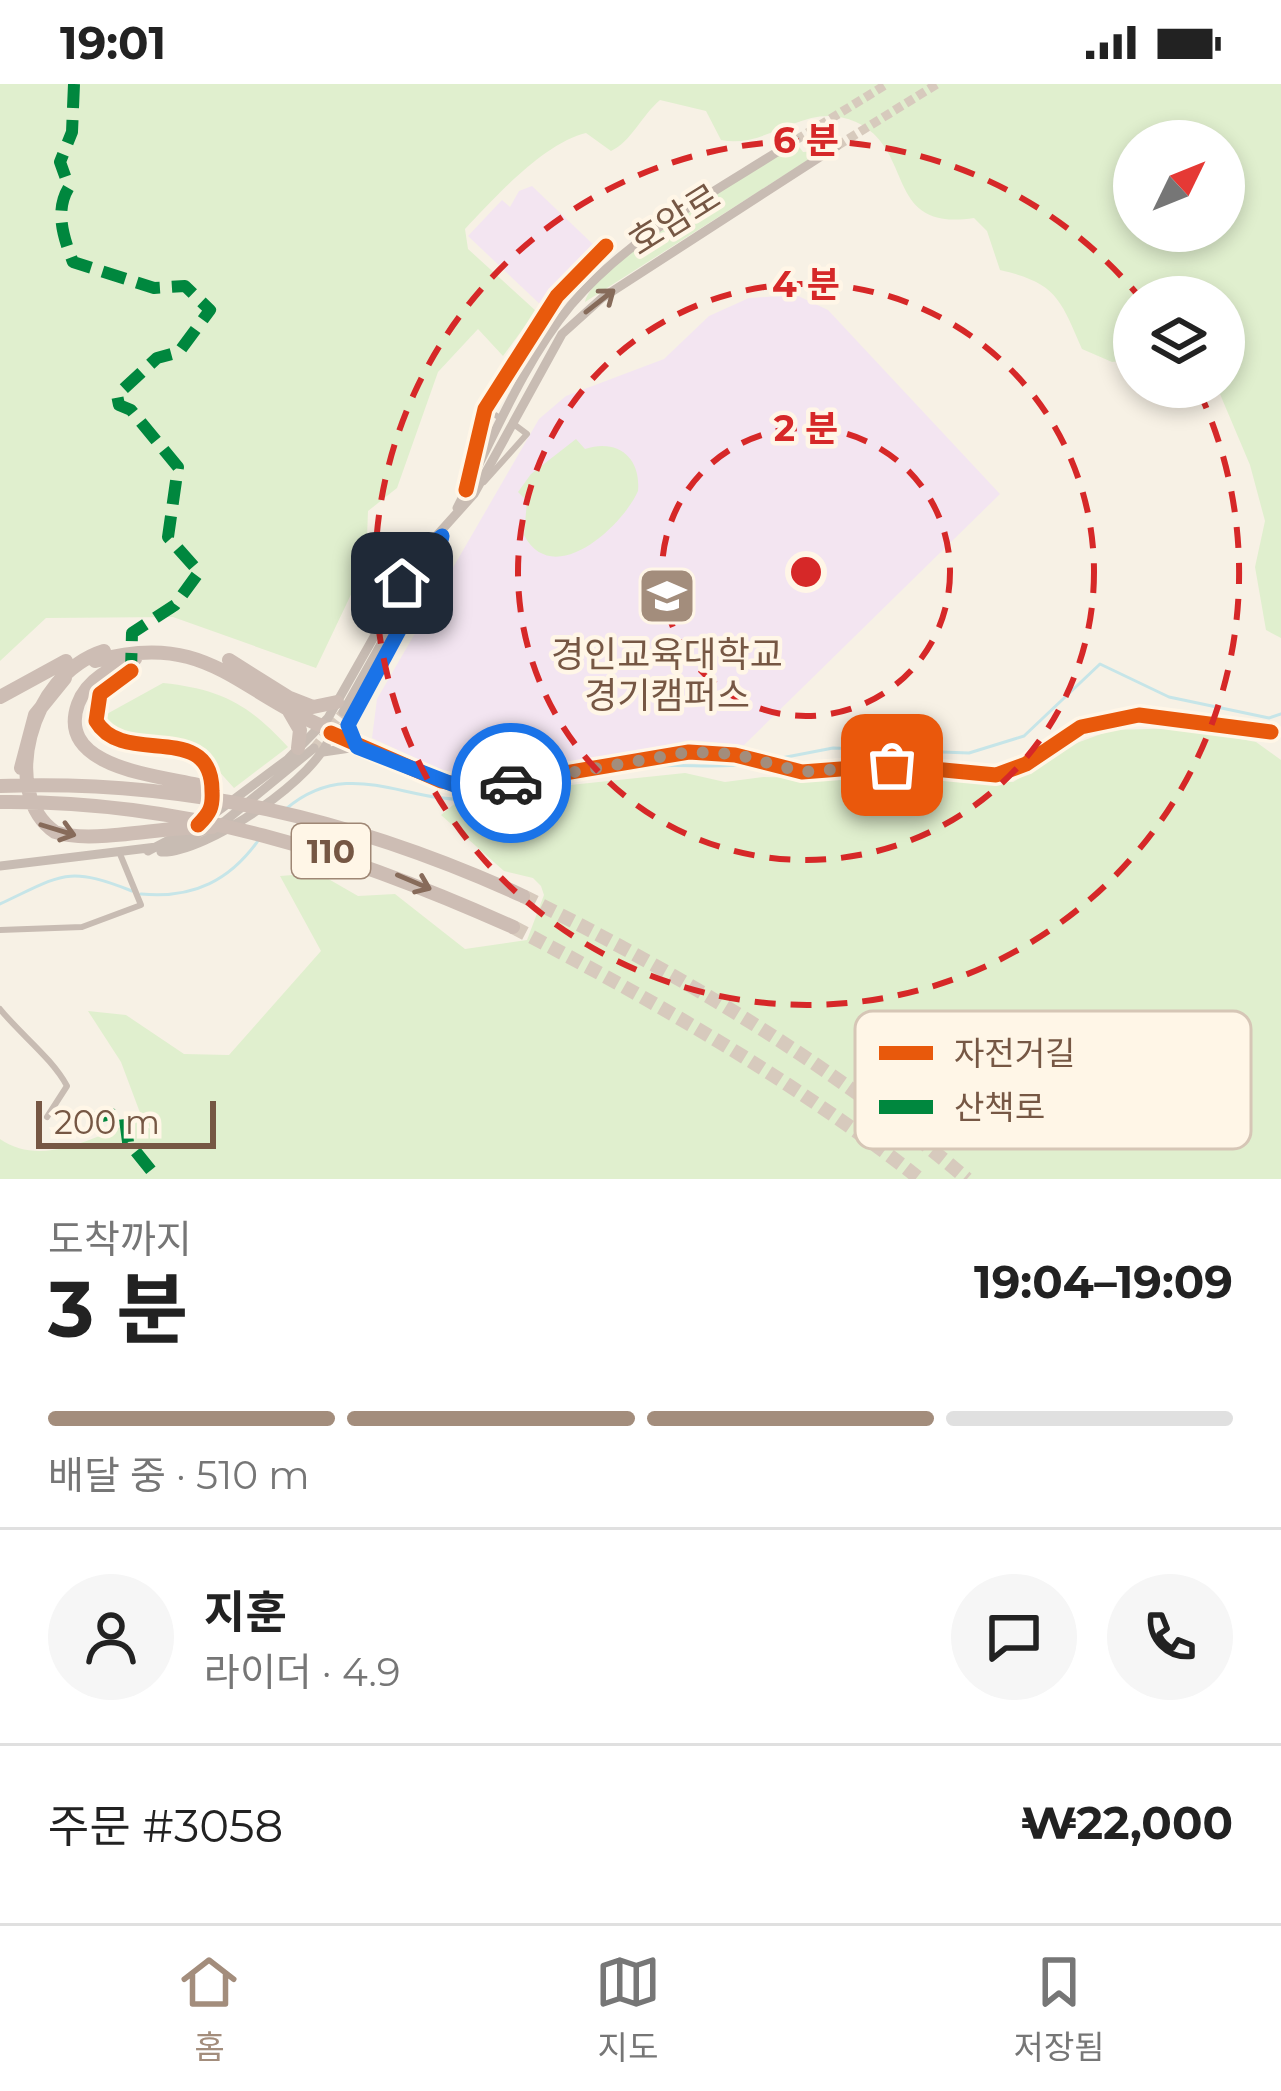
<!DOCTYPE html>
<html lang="ko">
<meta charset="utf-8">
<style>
body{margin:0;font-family:Montserrat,"Noto Sans KR",sans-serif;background:#f6f6f6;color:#222;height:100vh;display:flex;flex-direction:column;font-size:45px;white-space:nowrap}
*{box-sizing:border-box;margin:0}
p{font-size:39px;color:#767676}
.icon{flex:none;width:66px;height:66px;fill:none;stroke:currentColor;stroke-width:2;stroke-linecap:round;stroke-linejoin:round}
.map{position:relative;height:1095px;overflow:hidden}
.panel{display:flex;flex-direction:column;background:#fff;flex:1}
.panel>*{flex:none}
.needle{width:78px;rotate:47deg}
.tools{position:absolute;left:1113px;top:36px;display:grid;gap:24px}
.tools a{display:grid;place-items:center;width:132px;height:132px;border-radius:50%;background:#fff;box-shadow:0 6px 18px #0003;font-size:60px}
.scale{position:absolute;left:36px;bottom:30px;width:180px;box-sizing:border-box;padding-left:12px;border:6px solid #765744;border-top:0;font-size:33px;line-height:42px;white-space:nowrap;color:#765744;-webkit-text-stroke:9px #fff6e7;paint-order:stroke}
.pin{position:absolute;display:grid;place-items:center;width:102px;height:102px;color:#fff;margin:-51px;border-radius:24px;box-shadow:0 6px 18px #0006}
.courier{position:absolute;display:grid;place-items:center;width:120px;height:120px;margin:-60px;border:9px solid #1a73e8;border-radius:50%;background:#fff;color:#222;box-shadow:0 3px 15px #0007}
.headline em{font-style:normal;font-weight:700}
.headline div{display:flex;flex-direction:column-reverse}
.headline{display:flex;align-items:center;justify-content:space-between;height:204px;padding:0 48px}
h1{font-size:78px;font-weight:700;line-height:90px}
.bar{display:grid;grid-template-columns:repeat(4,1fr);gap:18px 12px;align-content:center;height:144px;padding:0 48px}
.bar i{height:15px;border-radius:9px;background:#e0e0e0}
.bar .on{background:#a38d7c}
.bar p{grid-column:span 4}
.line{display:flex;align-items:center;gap:30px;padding:0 48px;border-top:3px solid #e0e0e0}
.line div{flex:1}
.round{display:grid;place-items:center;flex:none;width:126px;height:126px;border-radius:63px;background:#f6f6f6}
.status{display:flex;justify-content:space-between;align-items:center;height:84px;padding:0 60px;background:#fff;direction:ltr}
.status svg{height:33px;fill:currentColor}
.menu{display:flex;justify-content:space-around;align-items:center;height:168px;border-top:3px solid #e0e0e0;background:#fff;font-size:33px;color:#767676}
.menu a{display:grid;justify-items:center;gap:6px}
.menu .on{color:#a38d7c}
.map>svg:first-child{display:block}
</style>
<div class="status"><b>19:01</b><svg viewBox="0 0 49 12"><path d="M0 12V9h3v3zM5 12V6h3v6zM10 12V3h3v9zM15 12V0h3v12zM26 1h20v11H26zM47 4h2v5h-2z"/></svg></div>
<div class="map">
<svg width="1281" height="1095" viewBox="0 0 1281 1095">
<rect width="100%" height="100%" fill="#f7f1e5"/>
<path fill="#f3e5f1" d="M532,102L600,167L544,224L468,152L502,116L510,123L519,107Z
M796,211L828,226L1000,410L744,661L690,656L503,694H480L439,685L372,654L377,615L539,335L566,312L664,275L709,232L749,214Z"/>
<path fill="#e0efce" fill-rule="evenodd" d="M0,0H1281V554L1266,546L1255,483L1265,437L1250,381L1217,303H1224V213H1134V275L1112,278L1082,265C1060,214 1056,199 1000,186L987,147L974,134C883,148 916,66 856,38C805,15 769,66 721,56L706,27L660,16C642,31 631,58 611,67L586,49C544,59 495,113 465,145L468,165L536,227L503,272L478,245L438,288L397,404L368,427L366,479L316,584L173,533L46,534L0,577ZM1134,57H1224V147H1134Z
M797,60L803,68L822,67L585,218C592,181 758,85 797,60Z
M576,355L585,365C617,354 641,373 638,407C622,443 553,506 524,451L527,417L518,408L531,390Z
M163,599C220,605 249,620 288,663L234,704L198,664L108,646L105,631Z
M1183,644L1256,658L1281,676V1095H0V1055C43,1085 98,1051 142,1034L121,978L88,927L126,931L184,970L229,971L321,867L280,792L318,789L358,812L395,810L465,865L527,856L544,811L541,802L533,794L504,787L441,731L464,712L685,689L725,698L763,693L1013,698L1074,660L1112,646Z"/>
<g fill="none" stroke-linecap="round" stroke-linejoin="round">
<path stroke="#c6e5e8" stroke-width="3" d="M771,676L833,664L969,669L1024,652L1100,580L1169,613L1269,634L1281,630
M286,725C349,671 406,720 472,715C533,710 593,686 655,682C689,680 721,685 756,679
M141,810C194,815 231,796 260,754
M0,820C62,791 66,781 132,807"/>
<path stroke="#d7cabd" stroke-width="9" stroke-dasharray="9 4.5" stroke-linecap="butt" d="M796,56L887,0
M837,62L937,0
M314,664L343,628"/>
<path stroke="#d7cabd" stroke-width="14" stroke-dasharray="14 7" stroke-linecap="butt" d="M523,812C680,890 833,981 967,1095
M513,843C654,917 794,996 920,1095"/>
<path stroke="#c8bcb3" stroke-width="6" d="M485,325L497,332
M469,391L485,325L557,212L606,162
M484,398L527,350L515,341
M131,587C105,603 78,627 111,653C149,660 214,655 212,706
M0,846L82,843L141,821L120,770
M0,925C20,950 52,974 67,1002L47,1033"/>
<path stroke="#c8bcb3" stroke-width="8" d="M331,649L441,697L476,704L689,668L735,671L802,688L892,681L996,691L1026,680L1081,643L1139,631L1271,648"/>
<path stroke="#c8bcb3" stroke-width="9" d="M457,424C492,357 523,279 571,221C631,150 719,106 796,56
M343,628L437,460
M331,649L348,641L358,625L439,465
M323,668L357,663L348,641
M206,736L288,675L328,634L422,468L474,410L562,250L602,214L837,62
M148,767L186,747
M161,768C205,770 321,692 331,649
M0,782L173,761L225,737L314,664"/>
<path stroke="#cdbdb4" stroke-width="14" d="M104,567C28,591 0,710 55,748C92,761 167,741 212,743
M135,575C112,583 87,595 78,620C54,688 171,692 210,704
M229,576L291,615
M95,577C205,546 235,605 322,642
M0,613L66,577
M290,614L313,623L337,618
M289,627L300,646L298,664
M21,684L35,631L65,594
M0,702C186,695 354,735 523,812
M0,718C185,716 346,768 513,843"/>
<path stroke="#00873e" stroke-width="12" stroke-dasharray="24 12" stroke-linecap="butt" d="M74,0L72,48L60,78L69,103C54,127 64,155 73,178L154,204L185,202L210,226L179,268L157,274L117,311L119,321L131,326L178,383L168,453L199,488L175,521L132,549L131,587
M90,1035L111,1030L125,1035L128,1058L158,1095"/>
<defs>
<path id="cycleway" d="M466,406L485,325L557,212L606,162
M131,587L100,610L96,637C123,684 212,635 212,707C213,723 210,729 198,741
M331,649L441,697L476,704L689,668L735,671L802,688L892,681L996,691L1026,680L1081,643L1139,631L1271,648"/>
</defs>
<use href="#cycleway" stroke="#fff6e7" stroke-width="22"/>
<use href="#cycleway" stroke="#e8590c" stroke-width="15"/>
</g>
<defs><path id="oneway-shaft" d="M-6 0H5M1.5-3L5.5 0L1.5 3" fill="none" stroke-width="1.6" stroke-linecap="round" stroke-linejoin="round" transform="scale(3)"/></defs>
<use stroke="#866b5a" href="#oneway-shaft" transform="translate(600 217) rotate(-38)"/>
<g stroke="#876b5a">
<use href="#oneway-shaft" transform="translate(58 746) rotate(17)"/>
<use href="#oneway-shaft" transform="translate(414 798) rotate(23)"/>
</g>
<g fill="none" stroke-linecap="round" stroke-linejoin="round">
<path stroke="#a38d7c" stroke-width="12" stroke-dasharray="0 21.6" d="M511,699L689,668L735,670L802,688L892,681"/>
<path stroke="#1a73e8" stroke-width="15" d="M402,499L422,468L442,452L436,478L348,641L357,663L457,702L511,699"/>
</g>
<g fill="none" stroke="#d62828" stroke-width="6" stroke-dasharray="21 15">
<circle cx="806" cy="488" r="144"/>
<circle cx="806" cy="488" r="288"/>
<path d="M1198 305A432 432 0 1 1 1137 210"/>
</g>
<defs>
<symbol id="university-square" viewBox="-11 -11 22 22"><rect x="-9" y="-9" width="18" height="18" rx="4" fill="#a38d7c" stroke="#fff6e7"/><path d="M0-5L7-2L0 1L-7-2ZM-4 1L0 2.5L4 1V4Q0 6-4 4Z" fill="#fff"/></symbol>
</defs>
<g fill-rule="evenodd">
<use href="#university-square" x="634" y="479" width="66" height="66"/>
</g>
<g text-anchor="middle" stroke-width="9" stroke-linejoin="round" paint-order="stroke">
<rect fill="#fff6e7" stroke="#9f8775" stroke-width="3" x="292" y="740" width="78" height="54" rx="9"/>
<g font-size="33" font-weight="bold" fill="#765744">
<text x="331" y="779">110</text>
</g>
<g font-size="36" fill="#765744" stroke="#fff6e7">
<text transform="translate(674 135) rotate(-32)" y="13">호암로</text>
</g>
<g font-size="36" fill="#765744" stroke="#fff6e7">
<text x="667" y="583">경인교육대학교<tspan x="667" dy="41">경기캠퍼스</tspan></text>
</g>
</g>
<rect x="855" y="927" width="396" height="138" rx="18" fill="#fff6e7" stroke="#d6c6b6" stroke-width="3"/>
<rect x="879" y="962" width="54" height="14" fill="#e8590c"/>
<rect x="879" y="1016" width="54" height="14" fill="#00873e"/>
<g font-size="33" fill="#765744">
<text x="954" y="981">자전거길</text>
<text x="954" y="1035">산책로</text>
</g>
<circle cx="806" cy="488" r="18" fill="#d62828" stroke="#fff6e7" stroke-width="6"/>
<g font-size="36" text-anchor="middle" font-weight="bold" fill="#d62828" stroke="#fff6e7" stroke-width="9" stroke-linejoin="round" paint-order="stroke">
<text x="806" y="69">6 분</text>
<text x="806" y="213">4 분</text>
<text x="806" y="357">2 분</text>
</g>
</svg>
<div class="tools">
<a><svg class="needle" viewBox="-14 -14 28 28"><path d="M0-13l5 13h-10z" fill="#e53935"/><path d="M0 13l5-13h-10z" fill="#767676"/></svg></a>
<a><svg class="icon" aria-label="layers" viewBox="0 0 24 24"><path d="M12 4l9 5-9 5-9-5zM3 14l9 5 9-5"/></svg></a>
</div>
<div class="scale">200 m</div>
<div class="pin" style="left:892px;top:681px;background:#ea580c"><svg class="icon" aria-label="bag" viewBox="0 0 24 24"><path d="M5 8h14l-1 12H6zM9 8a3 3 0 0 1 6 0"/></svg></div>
<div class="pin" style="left:402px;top:499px;background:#1f2937"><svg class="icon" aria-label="home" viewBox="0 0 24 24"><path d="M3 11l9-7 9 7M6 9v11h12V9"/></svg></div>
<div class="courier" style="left:511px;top:699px"><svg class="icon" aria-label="car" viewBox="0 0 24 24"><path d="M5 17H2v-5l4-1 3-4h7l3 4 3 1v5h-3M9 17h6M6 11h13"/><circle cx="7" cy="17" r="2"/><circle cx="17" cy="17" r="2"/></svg></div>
</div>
<section class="panel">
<div class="headline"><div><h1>3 분</h1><p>도착까지</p></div><em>19:04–19:09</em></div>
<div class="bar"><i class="on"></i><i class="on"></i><i class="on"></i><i></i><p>배달 중 · 510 m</p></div>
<div class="line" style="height:216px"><a class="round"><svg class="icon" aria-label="person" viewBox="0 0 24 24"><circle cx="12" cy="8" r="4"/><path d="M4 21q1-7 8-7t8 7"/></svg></a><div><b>지훈</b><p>라이더 · 4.9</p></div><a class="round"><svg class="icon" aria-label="chat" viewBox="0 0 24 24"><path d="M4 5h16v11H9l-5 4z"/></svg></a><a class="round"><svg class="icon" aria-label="phone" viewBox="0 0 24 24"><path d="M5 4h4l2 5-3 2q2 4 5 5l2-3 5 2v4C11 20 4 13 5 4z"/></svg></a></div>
<div class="line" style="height:156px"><div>주문 #3058</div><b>₩22,000</b></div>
</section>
<nav class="menu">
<a class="on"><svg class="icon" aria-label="home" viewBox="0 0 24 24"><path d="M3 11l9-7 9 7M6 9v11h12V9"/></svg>홈</a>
<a><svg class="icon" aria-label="map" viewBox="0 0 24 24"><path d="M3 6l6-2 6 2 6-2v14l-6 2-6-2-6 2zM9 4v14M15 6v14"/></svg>지도</a>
<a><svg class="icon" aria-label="saved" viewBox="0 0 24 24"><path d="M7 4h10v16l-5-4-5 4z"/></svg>저장됨</a>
</nav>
